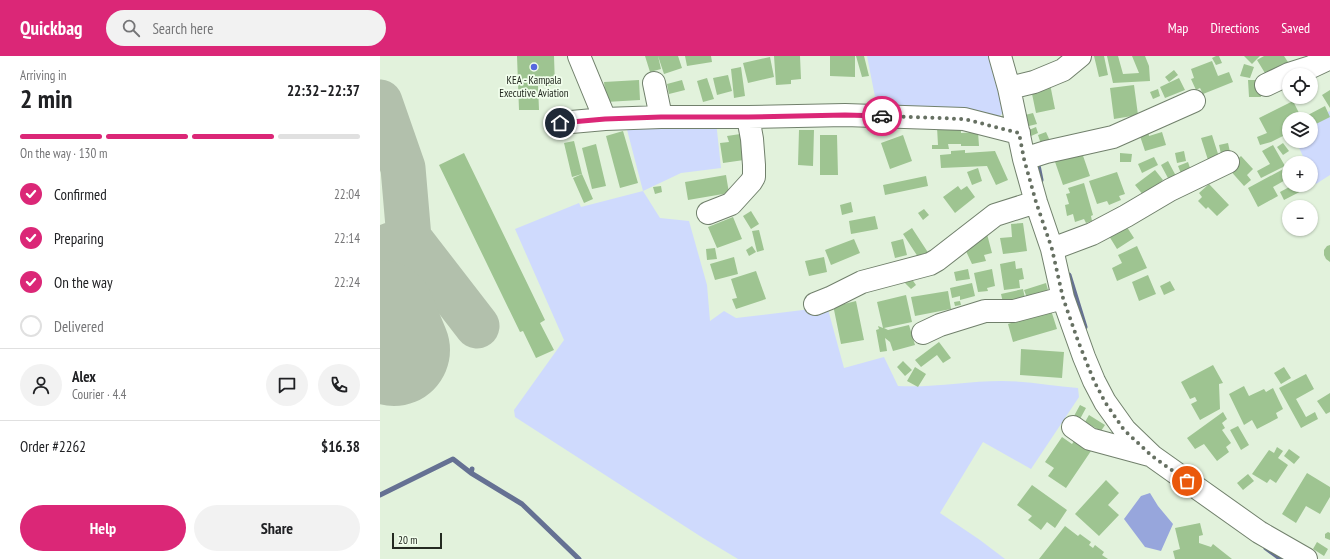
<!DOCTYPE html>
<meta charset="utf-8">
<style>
body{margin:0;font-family:"PT Sans Narrow",sans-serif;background:#f2f2f2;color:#202124;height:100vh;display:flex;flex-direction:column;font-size:15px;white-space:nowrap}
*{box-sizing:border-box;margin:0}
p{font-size:13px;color:#757577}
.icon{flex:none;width:22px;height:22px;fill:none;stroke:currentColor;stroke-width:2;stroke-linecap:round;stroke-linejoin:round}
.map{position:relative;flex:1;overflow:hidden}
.drawer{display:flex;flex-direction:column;background:#fff;width:380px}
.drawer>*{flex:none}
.controls{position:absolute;left:902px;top:12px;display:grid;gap:8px}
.controls a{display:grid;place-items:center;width:36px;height:36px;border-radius:50%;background:#fff;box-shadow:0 1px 3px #0004;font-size:20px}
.scale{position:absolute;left:12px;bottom:10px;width:50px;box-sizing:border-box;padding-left:4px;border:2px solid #242a21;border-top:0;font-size:11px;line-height:14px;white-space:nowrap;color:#242a21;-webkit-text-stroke:3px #f1feec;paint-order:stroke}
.pin{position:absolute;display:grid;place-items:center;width:34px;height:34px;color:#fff;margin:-17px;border:2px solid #fff;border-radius:50%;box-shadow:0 1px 4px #0007}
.courier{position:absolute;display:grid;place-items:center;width:40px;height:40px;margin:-20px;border:3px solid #db2777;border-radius:50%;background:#fff;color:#222;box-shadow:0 1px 5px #0007}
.head em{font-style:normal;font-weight:600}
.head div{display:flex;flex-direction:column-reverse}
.head{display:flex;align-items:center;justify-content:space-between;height:68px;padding:0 20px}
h1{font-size:26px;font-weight:600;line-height:30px}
.bar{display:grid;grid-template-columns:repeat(4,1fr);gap:6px 4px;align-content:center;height:48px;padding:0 20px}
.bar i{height:5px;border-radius:3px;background:#e0e0e0}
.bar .on{background:#db2777}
.bar p{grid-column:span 4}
.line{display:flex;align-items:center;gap:10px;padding:0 20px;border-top:1px solid #e0e0e0}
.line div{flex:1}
.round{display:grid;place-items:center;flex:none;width:42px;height:42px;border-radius:21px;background:#f2f2f2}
ol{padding:0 20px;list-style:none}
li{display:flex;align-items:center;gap:12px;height:44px}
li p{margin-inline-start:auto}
li .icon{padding:4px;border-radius:50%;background:#db2777;color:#fff;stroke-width:4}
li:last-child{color:#757577}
li i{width:22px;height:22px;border:2px solid #e0e0e0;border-radius:50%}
.cta{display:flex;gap:8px;margin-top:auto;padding:8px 20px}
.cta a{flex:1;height:46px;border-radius:24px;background:#db2777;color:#fff;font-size:16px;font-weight:600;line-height:46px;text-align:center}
.cta a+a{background:#f2f2f2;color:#202124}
header{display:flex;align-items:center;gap:24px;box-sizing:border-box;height:56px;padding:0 20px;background:#db2777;color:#fff}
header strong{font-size:19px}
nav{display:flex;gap:22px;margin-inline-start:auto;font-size:14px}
.search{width:280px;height:36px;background:#f2f2f2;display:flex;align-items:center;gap:10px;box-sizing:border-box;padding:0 14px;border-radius:22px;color:#757577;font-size:15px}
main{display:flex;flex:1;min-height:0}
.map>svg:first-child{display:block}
</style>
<header>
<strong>Quickbag</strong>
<div class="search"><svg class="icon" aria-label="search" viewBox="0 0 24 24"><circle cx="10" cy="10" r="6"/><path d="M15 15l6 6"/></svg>Search here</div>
<nav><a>Map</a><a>Directions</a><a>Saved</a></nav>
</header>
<main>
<section class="drawer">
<div class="head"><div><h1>2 min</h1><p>Arriving in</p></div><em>22:32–22:37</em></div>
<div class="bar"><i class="on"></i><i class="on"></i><i class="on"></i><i></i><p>On the way · 130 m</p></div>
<ol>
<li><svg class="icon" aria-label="check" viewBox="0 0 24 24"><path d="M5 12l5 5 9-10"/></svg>Confirmed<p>22:04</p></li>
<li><svg class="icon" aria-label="check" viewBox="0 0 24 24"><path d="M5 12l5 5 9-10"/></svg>Preparing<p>22:14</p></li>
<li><svg class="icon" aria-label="check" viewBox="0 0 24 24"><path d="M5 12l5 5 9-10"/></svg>On the way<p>22:24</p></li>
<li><i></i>Delivered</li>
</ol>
<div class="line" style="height:72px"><a class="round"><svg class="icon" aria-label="person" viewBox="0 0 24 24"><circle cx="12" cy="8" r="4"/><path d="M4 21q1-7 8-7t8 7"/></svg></a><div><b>Alex</b><p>Courier · 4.4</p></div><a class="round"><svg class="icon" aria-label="chat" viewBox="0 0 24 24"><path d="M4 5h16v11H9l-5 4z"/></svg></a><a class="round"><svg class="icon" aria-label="phone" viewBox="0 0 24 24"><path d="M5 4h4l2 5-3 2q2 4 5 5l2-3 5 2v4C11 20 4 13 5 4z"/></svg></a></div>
<div class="line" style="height:52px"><div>Order #2262</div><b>$16.38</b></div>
<div class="cta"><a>Help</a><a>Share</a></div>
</section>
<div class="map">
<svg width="950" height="503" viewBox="0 0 950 503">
<rect width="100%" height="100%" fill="#e2f2dc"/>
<path fill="#cfdafd" d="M487,0H611L623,56L618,63L497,51Z
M950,55V119L936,128L931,117V107H926L916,85H931V64Z
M336,65L341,112L301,117L263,135L280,162L309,165L327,229L330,265L344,255L356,262L423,254L446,246L464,312L504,301L518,330C552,332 587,325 622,325C647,325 673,330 698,332L699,341L651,413L603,386L560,457L600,484L625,503H358L323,482L135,361L134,354L184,284L135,173L199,147L201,151L263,135L245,66Z"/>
<path fill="#97a6dc" d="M770,437L778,450L793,468L781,495L765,491L744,463L761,440Z"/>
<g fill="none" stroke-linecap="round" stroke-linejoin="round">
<path stroke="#657193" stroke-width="5" d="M658,109L661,124
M689,219L705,271
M91,417L142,448L199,503
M0,439L73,403L91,417L92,413
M886,492L901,503"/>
<path stroke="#b2c0ac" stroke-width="45" d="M0,46L23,112L29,182L0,193
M29,182L97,270"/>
<path stroke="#b2c0ac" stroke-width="112" d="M0,260L14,294"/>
</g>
<path fill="#9ec491" d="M137,0H174L175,30H158L159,54H139Z
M265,0H278L281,13L270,16Z
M278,0H298L302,12L284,18Z
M305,0H331L332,6L307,10Z
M394,0H420L421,23L411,24V28L396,29Z
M450,0H475V21L450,20Z
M476,0H484L489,20L482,21Z
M714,0H724L728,19L719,21Z
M727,0H738L743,18L759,17L752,0H765L769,10L770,25L733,27Z
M836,0H839L842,7L836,9L832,2Z
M864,0H880L872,8Z
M884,0H904L910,9L888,22L877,4Z
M390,1L394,21L368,27L363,7Z
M832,5L838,20L849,16L853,26L823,38L820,32L816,34L811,23L814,22L811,13Z
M864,8L874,11L870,22L860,20Z
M361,11L365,40L354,42L351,13Z
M794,14L798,19L789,26L785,21Z
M348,19L352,35L337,39L333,22Z
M327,22L334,43L323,46L317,25Z
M799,22L805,34L785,42L780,31Z
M259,24L260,44L226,46L224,26Z
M302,24L305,34L289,38L287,28Z
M868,24H880L881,41H869Z
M670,28L675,53L656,57L651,33Z
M754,29L758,59L734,63L730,32Z
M778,33L780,40L773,43L770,36Z
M950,34V52L942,39Z
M913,45L922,63H909V77L891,86L880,89L877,81L887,77L879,62Z
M945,50L950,61L932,70L931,63H928L926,60Z
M653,57L657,68L649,70L645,59Z
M581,68V77L598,76L599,90H581V88H568L569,93H552V89H558L557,71Z
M656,71L658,77L651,80L649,74Z
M419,74H434L433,110L418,109Z
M243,75L258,127L240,132L226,80Z
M768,75L769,80L782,76L786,89L765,95L759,77Z
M666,76L670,85L661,88L658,79Z
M367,77L371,103L343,107L340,87L349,86L347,80Z
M440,79H457L458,119H440Z
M523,79L532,105L510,113L501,87Z
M832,79L839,101L828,104L821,82Z
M194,85L202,118L192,121L184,87Z
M848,87L850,96L841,98L839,89Z
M903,87L909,95L903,99L897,91Z
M216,88L226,130L212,133L202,92Z
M893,89L905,110L881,122L877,115L890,108L882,95Z
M700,91L710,120L683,129L673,100Z
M585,94V97L615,95L628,124L616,129L607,110L561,112L560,99L571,98V95Z
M804,95L806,105L797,107L795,97Z
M84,97L165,264L160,267L174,294L156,302L143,275L140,276L59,109Z
M740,97L752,98L751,106H740Z
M861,100L873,113L867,119L871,124L864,130L848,112Z
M774,101L778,109L762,117L758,108Z
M788,105L796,120L789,124L781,109Z
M808,106L813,121L804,125L798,110Z
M909,110V122L893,131L898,140L878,151L868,132Z
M598,112L602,125L592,129L587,116Z
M775,114L783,124L764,140L755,129Z
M737,116L745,138L739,140L741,144L729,149L727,145L717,148L709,125Z
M202,118L213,143L204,147L193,122Z
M346,119L349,137L308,144L305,126Z
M546,120L548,130L505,139L503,129Z
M704,127L713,159L711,160L712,165L706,167L704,163L695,166L693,158L687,160L685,149L689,148L686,138L690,137L688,132Z
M829,128L849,149L837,160L828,151L826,153L818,145L822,141L819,137Z
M913,129H933L904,144L900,136Z
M281,130L282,136L275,138L273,131Z
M578,130L581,134L587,130L595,141L575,157L563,141Z
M471,146L473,156L462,159L460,149Z
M544,153L549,159L543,164L538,157Z
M371,155L379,168L371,173L363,160Z
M495,160L498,173L471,178L469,165Z
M353,161L362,183L337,192L328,171Z
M743,165L754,182L737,193L726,175Z
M643,167L647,195L623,198L620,182L632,181L631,168Z
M532,172L549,198L540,204L523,178Z
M379,174L384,194L377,196L372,175Z
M607,178L612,197L604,199L606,205L592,208L585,193Z
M474,183L480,197L451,209L445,194Z
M523,183L527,199L515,202L511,186Z
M950,189V206L946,203L944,199V194L947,190Z
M372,190L376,196L369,200L366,194Z
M757,190L767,212L737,225L732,212L742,207L738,199Z
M335,192L337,203L327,204L326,193Z
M354,201L358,218L335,224L330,208Z
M444,201L447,216L429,220L425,205Z
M635,205L636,213L642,212L644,223L639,224L640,232L624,234L620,208Z
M588,213L590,223L576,225L574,216Z
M612,213L615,230L607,232L608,235L598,236L594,217Z
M376,215L386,243L356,253L352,243L357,242L351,223Z
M768,219L776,238L759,245L752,226Z
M531,222L536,229L531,233L525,227Z
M790,225L795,234L784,239L780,230Z
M592,227L595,240L580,244V240L572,242L570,232Z
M666,227L670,241L649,247L644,234Z
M643,233L646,247L624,251L621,238Z
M568,235L571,253L535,260L531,241Z
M526,239L532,266L504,272L508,274L529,269L535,289L513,295L510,286L505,282L507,295L500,296L496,274L499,273L498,270L503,272L497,246Z
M452,244L460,249L476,245L484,284L461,288Z
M580,245L581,249L575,250L574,246Z
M671,254L677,273L633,286L628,268Z
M559,286L571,302L563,307L557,299L541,311L535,304Z
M641,293L684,296L682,322L640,319Z
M523,305L532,314L525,320L517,311Z
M833,309L843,327L839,328L840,353L820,364L811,348L817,345L815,341L810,343L801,326Z
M535,311L546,318L538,331L527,325Z
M904,311L911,322L901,328L894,317Z
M926,318L934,333L916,343L926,361L935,356L938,363L921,372L899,332Z
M864,330L869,340L884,333L886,336L893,332L903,353L896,357L898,362L877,373L872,364L864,369L849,338Z
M950,337V356L946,358L937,345Z
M700,349L706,352L700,363L694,360Z
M843,356L847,363L842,367L845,372L842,374L851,387L846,391L849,396L837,405L824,388L815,393L807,382Z
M709,359L725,369L721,375L705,366Z
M858,370L869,389L861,394L850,374Z
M682,381L692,388L695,384L711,395L686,432L668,420L674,412L665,406Z
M897,391L903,395L898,402L908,409L896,427L890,423L887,427L872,418L889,394L894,397Z
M909,393L920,401L914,408L904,400Z
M927,417L950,431V441L940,458L926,450L916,467L902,458Z
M868,418L874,425L863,434L857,427Z
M726,424L739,437L728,449L739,459L719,480L695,458Z
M652,429L687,454L675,472L667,466L661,474L648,464L652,460L637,449Z
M820,467L823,479L819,480V487L831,491L833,488L852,503H795L793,495L800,493L795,472Z
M685,470L698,480L700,478L711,486L709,489L713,492L715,489L724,496L722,499L728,503H659Z
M948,476L950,477V484L945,482V478Z
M937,486L948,493L944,500L933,493Z"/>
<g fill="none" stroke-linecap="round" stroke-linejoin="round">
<defs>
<path id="minor" d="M199,0L225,63
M620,0L629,32L644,103L656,146L672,193L683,242L704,301L714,325L725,346L745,374L772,400L879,476L926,503
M274,27L281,61
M886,29L909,18L931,11L950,2
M629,32L654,26L683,14L700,0
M180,67L225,63L281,61H368L465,59L584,63L639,77
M644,103L666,96L733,81L814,45
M328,157L351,148L371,126L374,121V109L372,83L368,61
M672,193L712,178L746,160L790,134L848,106
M435,248L450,242L482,226L550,208L557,204L615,159L656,146
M543,277L560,269L605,255H634L683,242
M693,371L710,383L769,399"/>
</defs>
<use href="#minor" stroke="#71806c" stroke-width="24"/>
<use href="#minor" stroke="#fff" stroke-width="22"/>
</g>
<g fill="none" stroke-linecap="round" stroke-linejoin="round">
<path stroke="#667062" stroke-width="4" stroke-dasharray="0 7.2" d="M502,60L584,63L639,77L644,103L656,146L672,193L683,242L698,285L714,325L725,346L744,374L772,400L807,425"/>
<path stroke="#db2777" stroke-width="5" d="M180,67L225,63L281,61H368L465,59L502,60"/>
</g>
<circle fill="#5669df" stroke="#f1feec" stroke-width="1.5" cx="154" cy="11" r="4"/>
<g text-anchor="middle" stroke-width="3.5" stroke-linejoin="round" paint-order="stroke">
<g font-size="11" fill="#242a21" stroke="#f1feec">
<text x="154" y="28">KEA - Kampala<tspan x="154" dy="13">Executive Aviation</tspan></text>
</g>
</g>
</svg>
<div class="controls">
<a><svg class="icon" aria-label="locate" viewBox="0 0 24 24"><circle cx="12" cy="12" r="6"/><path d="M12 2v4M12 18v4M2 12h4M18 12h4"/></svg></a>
<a><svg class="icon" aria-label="layers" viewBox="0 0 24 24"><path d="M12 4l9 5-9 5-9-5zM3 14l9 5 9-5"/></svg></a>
<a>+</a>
<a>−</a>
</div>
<div class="scale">20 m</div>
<div class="pin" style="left:807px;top:425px;background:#ea580c"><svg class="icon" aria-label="bag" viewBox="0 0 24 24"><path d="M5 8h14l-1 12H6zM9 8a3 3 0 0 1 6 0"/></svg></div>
<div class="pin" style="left:180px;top:67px;background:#1f2937"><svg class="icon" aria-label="home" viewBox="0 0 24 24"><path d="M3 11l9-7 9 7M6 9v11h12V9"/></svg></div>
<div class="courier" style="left:502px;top:60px"><svg class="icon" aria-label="car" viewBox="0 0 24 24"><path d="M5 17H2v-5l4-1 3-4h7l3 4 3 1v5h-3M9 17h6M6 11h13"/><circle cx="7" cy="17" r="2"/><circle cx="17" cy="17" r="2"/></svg></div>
</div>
</main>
